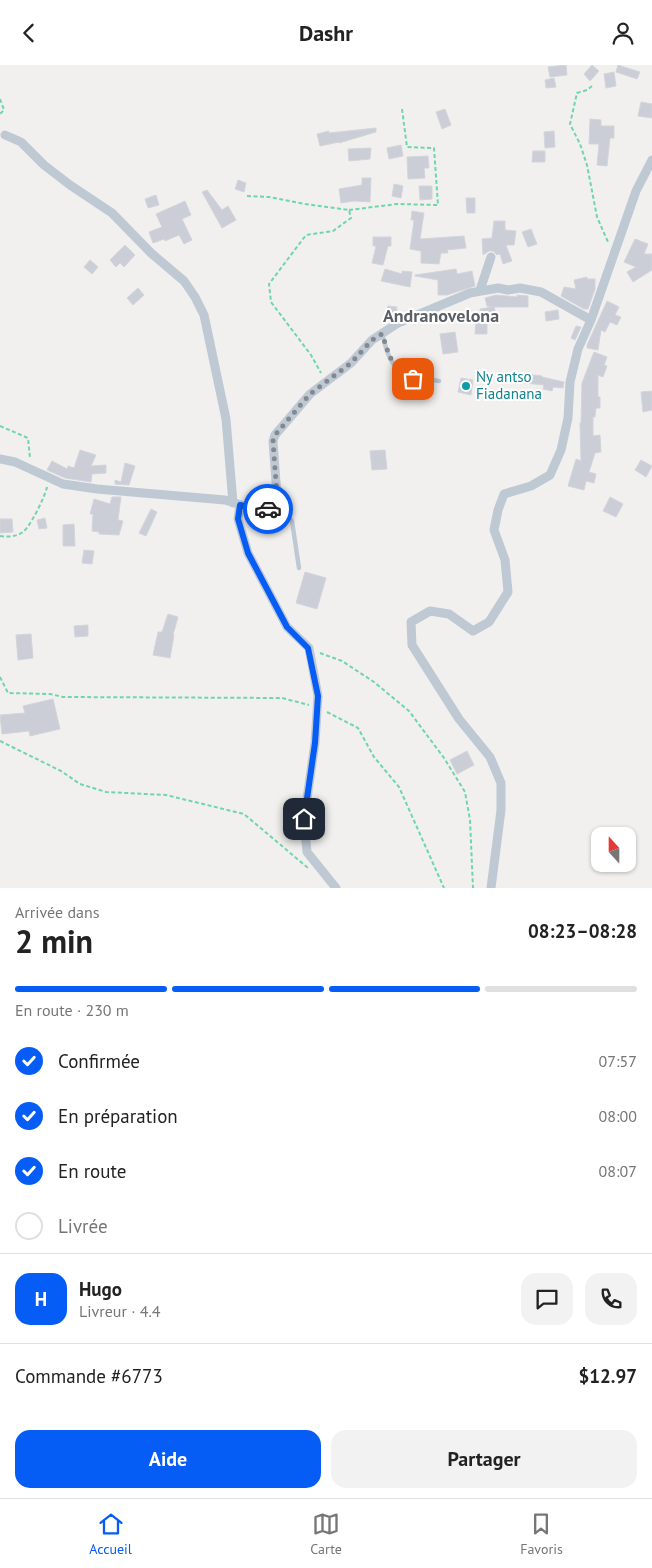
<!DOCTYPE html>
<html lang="fr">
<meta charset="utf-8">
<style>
body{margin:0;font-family:"PT Sans",sans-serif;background:#f2f2f2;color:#222;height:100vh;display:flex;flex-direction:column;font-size:19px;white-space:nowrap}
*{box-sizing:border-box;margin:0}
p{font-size:16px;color:#767676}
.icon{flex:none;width:28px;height:28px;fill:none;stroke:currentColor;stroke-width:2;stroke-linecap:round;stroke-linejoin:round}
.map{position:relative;height:823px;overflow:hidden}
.panel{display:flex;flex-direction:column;background:#fff;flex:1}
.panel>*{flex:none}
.needle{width:32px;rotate:339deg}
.tools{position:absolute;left:591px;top:762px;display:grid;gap:10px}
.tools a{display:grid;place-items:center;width:45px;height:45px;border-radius:10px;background:#fff;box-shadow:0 1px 4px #0004;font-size:25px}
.pin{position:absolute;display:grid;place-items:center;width:42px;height:42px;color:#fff;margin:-21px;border-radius:10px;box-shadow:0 2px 8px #0006}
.courier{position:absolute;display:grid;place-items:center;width:50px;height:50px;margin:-25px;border:4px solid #065df6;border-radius:50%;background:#fff;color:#222;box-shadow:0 1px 6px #0007}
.head em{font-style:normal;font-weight:600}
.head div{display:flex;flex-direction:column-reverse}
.head{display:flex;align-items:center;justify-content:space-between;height:85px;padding:0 15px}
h1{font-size:32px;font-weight:600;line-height:38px}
.bar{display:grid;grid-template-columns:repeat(4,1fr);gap:8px 5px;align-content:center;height:60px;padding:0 15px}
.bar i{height:6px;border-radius:4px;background:#e0e0e0}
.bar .selected{background:#065df6}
.bar p{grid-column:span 4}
.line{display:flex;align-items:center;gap:12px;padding:0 15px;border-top:1px solid #e0e0e0}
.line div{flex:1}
.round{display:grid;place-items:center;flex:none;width:52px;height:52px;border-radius:15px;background:#f2f2f2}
ol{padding:0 15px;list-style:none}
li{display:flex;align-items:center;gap:15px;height:55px}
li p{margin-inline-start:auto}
li .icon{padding:5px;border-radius:50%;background:#065df6;color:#fff;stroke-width:4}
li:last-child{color:#767676}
li i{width:28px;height:28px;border:2px solid #e0e0e0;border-radius:50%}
.cta{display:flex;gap:10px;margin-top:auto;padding:10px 15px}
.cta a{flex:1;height:58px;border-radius:15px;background:#065df6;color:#fff;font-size:20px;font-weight:600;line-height:58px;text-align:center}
.cta a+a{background:#f2f2f2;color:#222}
header{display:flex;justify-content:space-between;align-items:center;height:65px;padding:0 15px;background:#fff;font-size:22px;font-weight:600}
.tab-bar{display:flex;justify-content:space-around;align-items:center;height:70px;border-top:1px solid #e0e0e0;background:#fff;font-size:14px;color:#767676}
.tab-bar a{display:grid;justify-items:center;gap:2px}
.tab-bar .selected{color:#065df6}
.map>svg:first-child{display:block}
</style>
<header><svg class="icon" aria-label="back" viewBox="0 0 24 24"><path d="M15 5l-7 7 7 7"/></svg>Dashr<svg class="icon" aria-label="person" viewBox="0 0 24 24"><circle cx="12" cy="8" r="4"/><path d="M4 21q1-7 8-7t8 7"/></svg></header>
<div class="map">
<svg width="652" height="823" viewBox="0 0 652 823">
<rect width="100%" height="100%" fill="#f2f0ef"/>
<path fill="#cbced6" stroke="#d3d5dc" d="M566,0L567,10L550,12L548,2Z
M592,0L599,6L590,16L584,9Z
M618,0L640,7L637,14L616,7Z
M614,7L616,21L606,23L604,9Z
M554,13L556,22L546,23L545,15Z
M641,37L652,39V53L638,51Z
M445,44L451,60L442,64L436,47Z
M590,54L601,55V61H614V73H610L607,101L597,100L599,79H589Z
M376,63V67L339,78V77L320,81L317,69L329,66V68Z
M554,66L555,82L545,83L544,67Z
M401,80L403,91L389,94L387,83Z
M371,83L370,94L349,96L348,84Z
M533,86H545V97H532Z
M428,91L429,103H424L425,113L408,114L407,92Z
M362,113H371L370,137L354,136L341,138L339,124L362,120Z
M238,115L246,118L244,127L235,124Z
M394,119L403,121L401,133L392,131Z
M419,121H432V134L420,135Z
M207,125L222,145L228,141L236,155L222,163L202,127Z
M156,130L159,140L148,143L145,134Z
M466,133H475V148H467Z
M185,136L191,150L182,154L192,175L184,179L179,170L165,176L164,174L153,178L149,167L162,162L156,149Z
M412,146L424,148L420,174L464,171L466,183L447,185L448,188H441L439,199L421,198V186L410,184L413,163L414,155H411Z
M494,156H505V165L516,166L514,180H506L512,196L503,199L500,189L497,190L493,186H489L483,190L482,174L492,173Z
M531,164L537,179L528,182L522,167Z
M373,172H391V181H388L383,200L372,198L376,181H373Z
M635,174L648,179L644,189H652V205L633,217L627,207L636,202L624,197Z
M125,180L135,190L124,202L120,198L116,202L110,195Z
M90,195L98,202L92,209L84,202Z
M385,204L402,209V206L412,207L410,222L381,216Z
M456,204L457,209L472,206L475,221L447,230H438V215L415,211V210Z
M587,212V214H595V224L588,244H584L561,231L564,222L576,224L574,215Z
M138,223L144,230L133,240L127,233Z
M496,230L517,232V230L528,231V242H494L496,249L482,252L480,244L492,242L487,241L485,233Z
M607,236L619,242L615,250L621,252L617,260L610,257L605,267L601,265L598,285L587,283V280Z
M388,241L397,242L396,252L391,255L385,254Z
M558,245L559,254L546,256L545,247Z
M476,254H487V269H475Z
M576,261L581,262L575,275L571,273Z
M455,267L458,287L443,289L440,269Z
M594,287L607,292L604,300L607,301L603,312L598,310V332H600V343H596L595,352H593V371L600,370L601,387L595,388L589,407L596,409L594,418L586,416L584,425L568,421L576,394L581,396L580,358H581L582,318Z
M525,309L542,311V312L564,317L563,323L553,322L552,326L543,324L544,320L524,318Z
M461,313L473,315L471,330L458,327Z
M652,326V345L643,347L641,327Z
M80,385L96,390L91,401L106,400V408L92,409L91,417L65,413L47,405L52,396L67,404L68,401L74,403Z
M385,385L387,404L372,405L370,386Z
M641,395L652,401L646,412L635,405Z
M125,398L135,401L129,420L115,419V415L121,417Z
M112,432H121L118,455L123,456L119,470L99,469V467L92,466L93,449H90L94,434L110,439Z
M610,432L623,439L616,452L603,446Z
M151,444L157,447L146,471L139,468Z
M45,453L47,463L39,464L37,455Z
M0,454H12L13,467L0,468Z
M74,459L75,481H63V460Z
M84,485L94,486L92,499L82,498Z
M305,507L326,513L317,544L296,538Z
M168,549L178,552L173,570H174L170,593L153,590L158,567H162Z
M88,560V571L75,572L74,561Z
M31,569L33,593L18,595L16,570Z
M53,634L60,664L30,671L29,666L2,669L0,650L25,648L23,641Z
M467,686L474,700L457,709L450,695Z"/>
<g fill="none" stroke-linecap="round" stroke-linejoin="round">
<path stroke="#6ed6aa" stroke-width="2" stroke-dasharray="4 2.5" stroke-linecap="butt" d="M592,21L587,25L577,28L570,59L580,79L587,100L597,152L608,177
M0,34L4,45L0,49
M247,131L269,132L305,139L349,145L351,153L333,166L306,170L269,219L271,237L311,290L321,308
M349,145L397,139L438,140L434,83L407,82L402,44
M0,361L28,373L30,393
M0,471C8,472 16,472 23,467C30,462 45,432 47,422
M320,588L342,596L374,617L409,646L444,693L465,727L470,755L473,823
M0,612L8,628L50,629L63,632L282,633L309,640
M327,647L358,663L374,692L399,722L444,823
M0,676L61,706L80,719L106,727L166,730L244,749L308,803"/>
<path stroke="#bfc9d3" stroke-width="4.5" d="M382,269C385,277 386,287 391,295C400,313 421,314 439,316
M272,443L286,449L292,456L299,503"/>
<path stroke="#bfc9d3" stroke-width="9" d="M5,70L21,77L44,100L70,120L112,148L151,188L184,216L195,232L204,250L226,354L233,438
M480,225L491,192
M0,394L15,397L63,419L97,424L225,435L251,443L265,445L272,443L277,431L273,376L275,370L310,329L351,298L372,275L398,258L470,228L498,223L508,225L520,223L541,227L591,255
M240,440L238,454L248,488L287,562L309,583L318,631L315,678L304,754L307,787L336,823
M491,823L501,745V718L490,692L459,654L412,580L411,557L430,546L449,549L473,566L489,557L508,527L505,495L494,465L498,445L504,429L531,421L550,410L561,385L568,353L570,317L578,284L591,255L636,126L652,95"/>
</g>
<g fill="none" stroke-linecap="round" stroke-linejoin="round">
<path stroke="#828991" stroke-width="5" stroke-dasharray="0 9" d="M268,444L272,442L277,431L273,376L275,370L310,329L351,298L372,275L382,269C391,295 389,298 413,314"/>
<path stroke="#065df6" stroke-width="6" d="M268,444L251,443L240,440L238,454L248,488L287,562L308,583L318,631L315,678L304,754"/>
</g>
<circle fill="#0f9aa8" stroke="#fff" stroke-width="2" cx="466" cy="321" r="5"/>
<g text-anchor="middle" stroke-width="4" stroke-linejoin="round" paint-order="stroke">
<g font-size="15" fill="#0d838f" stroke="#fff" text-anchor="start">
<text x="476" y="317">Ny antso<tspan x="476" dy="17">Fiadanana</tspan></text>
</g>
<g font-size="18" font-weight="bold" fill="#5b5f66" stroke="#fff">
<text x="441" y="257">Andranovelona</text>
</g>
</g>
</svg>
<div class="tools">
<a><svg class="needle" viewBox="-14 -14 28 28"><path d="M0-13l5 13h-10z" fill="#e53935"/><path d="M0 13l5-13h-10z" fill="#767676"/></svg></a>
</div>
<div class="pin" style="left:413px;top:314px;background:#ea580c"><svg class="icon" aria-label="bag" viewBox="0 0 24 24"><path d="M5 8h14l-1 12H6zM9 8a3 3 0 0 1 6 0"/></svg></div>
<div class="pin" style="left:304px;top:754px;background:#1f2937"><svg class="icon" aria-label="home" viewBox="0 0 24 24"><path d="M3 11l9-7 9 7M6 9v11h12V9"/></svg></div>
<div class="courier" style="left:268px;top:444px"><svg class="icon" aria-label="car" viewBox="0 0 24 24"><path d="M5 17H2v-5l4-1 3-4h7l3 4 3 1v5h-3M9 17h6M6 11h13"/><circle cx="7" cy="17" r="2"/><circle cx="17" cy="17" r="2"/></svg></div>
</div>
<section class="panel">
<div class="head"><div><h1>2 min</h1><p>Arrivée dans</p></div><em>08:23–08:28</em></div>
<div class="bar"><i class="selected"></i><i class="selected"></i><i class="selected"></i><i></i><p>En route · 230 m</p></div>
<ol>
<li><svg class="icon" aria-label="check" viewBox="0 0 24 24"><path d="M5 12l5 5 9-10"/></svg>Confirmée<p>07:57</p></li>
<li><svg class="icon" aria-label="check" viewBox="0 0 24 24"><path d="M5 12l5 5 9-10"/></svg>En préparation<p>08:00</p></li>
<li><svg class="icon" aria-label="check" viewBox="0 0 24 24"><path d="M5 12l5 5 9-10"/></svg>En route<p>08:07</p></li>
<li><i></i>Livrée</li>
</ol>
<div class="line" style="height:90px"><b class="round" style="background:#065df6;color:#fff">H</b><div><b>Hugo</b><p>Livreur · 4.4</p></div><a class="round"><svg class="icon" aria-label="chat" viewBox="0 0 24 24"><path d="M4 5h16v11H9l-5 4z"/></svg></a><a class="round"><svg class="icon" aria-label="phone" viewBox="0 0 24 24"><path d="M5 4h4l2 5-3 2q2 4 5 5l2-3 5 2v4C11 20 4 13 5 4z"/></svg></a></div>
<div class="line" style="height:65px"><div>Commande #6773</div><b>$12.97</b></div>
<div class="cta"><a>Aide</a><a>Partager</a></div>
</section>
<nav class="tab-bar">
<a class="selected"><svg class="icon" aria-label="home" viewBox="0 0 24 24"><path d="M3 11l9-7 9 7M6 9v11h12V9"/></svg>Accueil</a>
<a><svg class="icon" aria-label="map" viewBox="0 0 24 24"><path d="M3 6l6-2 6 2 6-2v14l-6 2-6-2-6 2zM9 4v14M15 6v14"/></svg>Carte</a>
<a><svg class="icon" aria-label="saved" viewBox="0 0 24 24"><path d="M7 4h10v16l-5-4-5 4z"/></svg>Favoris</a>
</nav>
